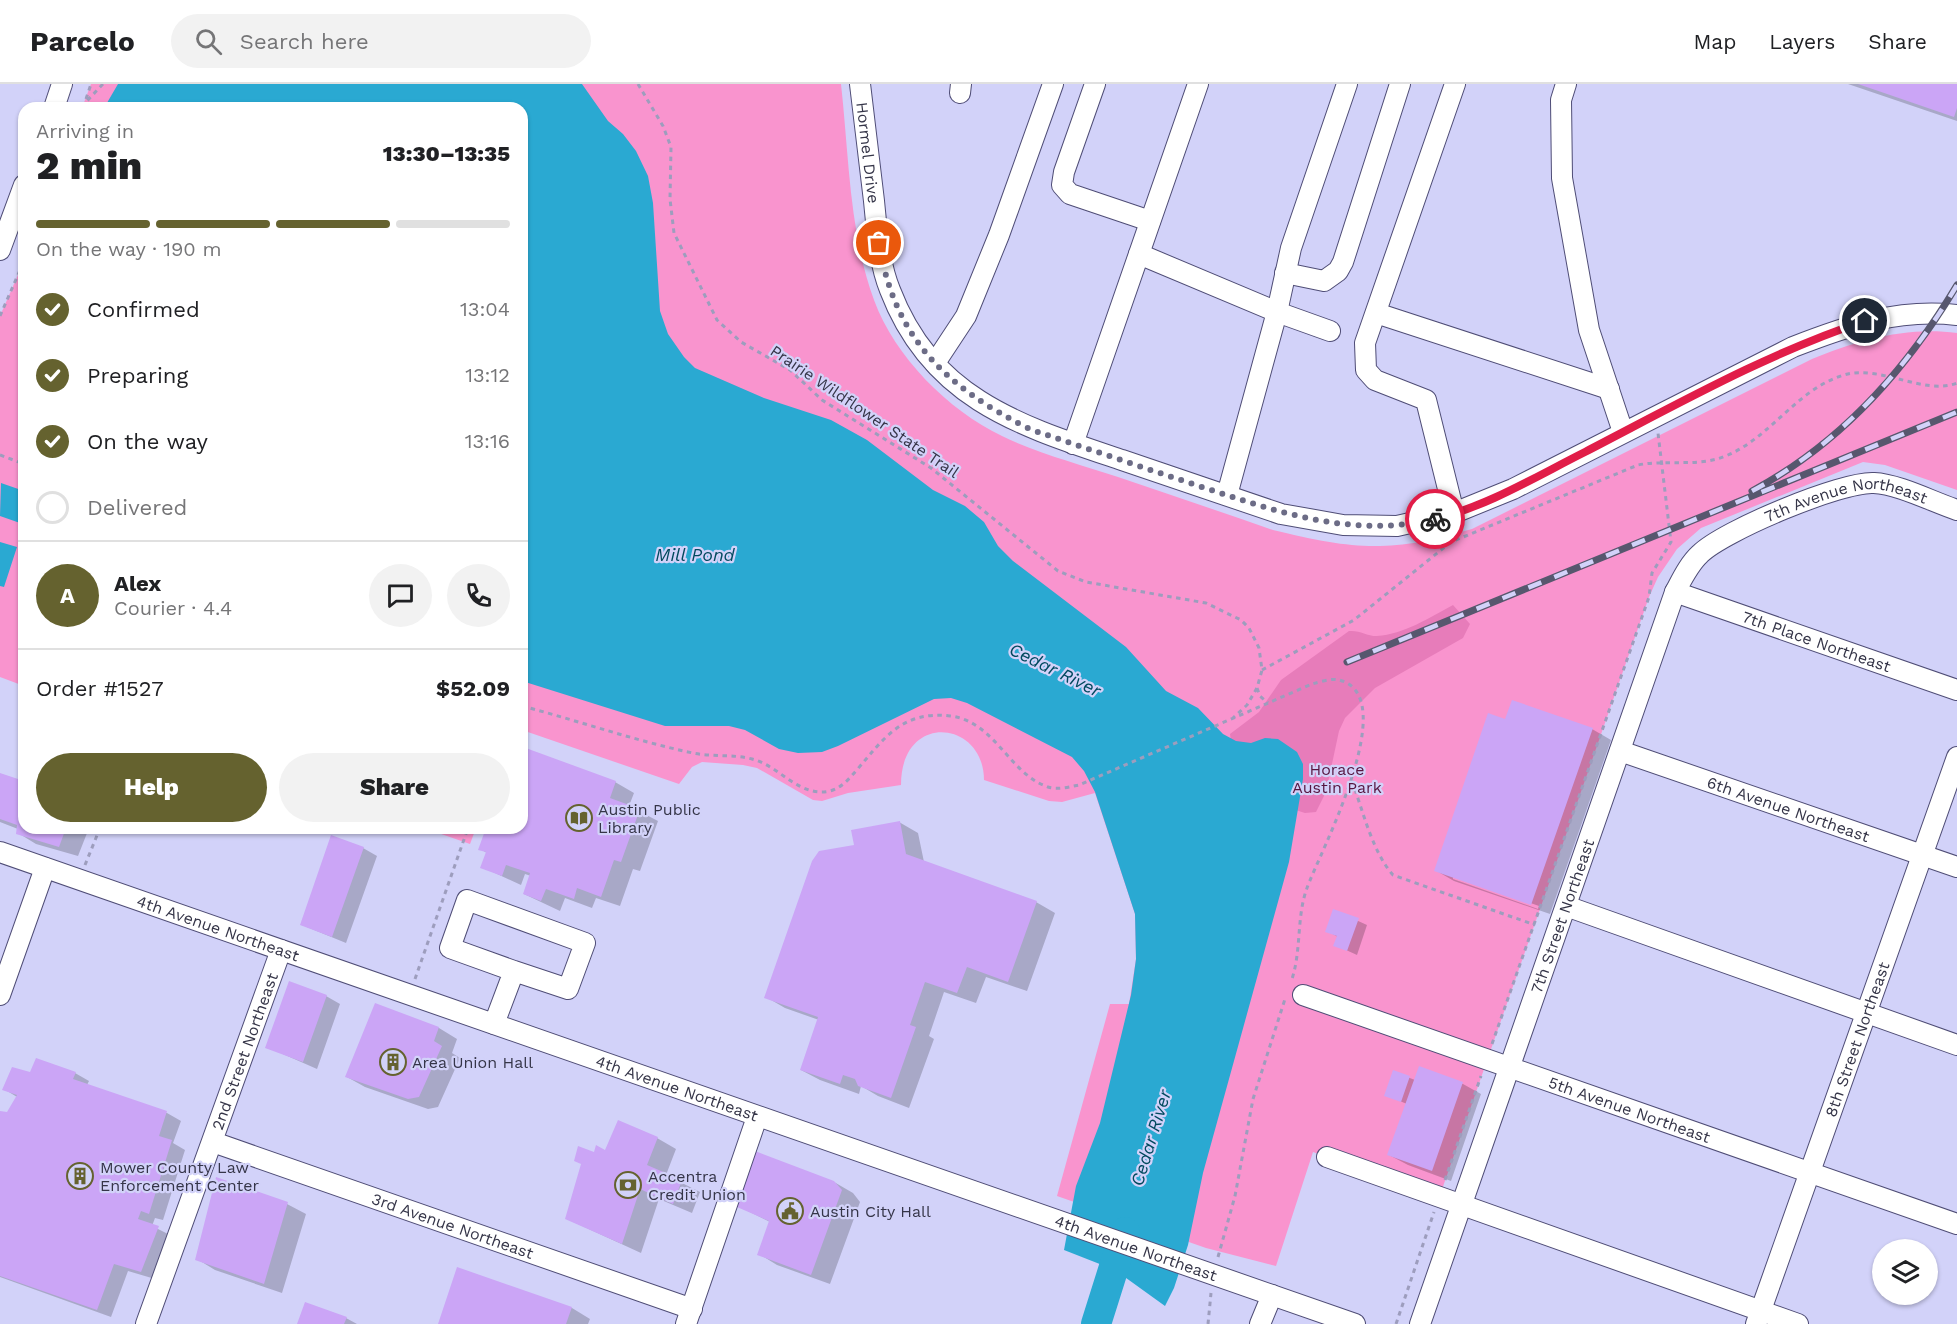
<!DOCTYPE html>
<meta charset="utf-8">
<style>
body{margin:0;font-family:"Work Sans",sans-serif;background:#f2f2f2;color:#202124;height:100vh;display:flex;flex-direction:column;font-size:22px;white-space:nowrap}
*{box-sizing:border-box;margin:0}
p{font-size:20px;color:#757577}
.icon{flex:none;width:33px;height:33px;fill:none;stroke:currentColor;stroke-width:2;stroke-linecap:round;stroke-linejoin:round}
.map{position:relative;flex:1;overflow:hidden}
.side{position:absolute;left:18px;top:18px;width:510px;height:732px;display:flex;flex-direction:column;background:#fff;border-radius:18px;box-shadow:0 2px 4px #0004}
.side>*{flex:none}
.controls{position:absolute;left:1872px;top:1155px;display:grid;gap:12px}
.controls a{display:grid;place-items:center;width:66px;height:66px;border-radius:50%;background:#fff;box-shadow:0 2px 4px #0004;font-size:30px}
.pin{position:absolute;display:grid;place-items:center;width:51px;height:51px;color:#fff;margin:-26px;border:3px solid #fff;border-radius:50%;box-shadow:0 2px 6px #0007}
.courier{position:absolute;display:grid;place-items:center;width:60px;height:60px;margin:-30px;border:4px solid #e11d48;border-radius:50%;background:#fff;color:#222;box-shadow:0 2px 8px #0007}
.head em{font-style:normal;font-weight:800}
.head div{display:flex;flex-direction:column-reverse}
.head{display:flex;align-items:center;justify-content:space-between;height:102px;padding:0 18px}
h1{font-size:39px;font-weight:800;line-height:45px}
.bar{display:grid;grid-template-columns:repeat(4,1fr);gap:9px 6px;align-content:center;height:72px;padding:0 18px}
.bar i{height:8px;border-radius:4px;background:#e0e0e0}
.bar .selected{background:#65622f}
.bar p{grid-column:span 4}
.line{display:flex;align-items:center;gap:15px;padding:0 18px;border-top:2px solid #e0e0e0}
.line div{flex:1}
.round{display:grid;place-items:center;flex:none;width:63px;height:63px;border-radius:32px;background:#f2f2f2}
ol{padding:0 18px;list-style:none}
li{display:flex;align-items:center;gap:18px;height:66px}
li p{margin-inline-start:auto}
li .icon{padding:6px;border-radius:50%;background:#65622f;color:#fff;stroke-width:4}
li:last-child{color:#757577}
li i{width:33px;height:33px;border:3px solid #e0e0e0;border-radius:50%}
.button{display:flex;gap:12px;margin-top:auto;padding:12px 18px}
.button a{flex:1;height:69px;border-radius:36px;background:#65622f;color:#fff;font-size:24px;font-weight:800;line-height:69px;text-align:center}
.button a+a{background:#f2f2f2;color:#202124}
header{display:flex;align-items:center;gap:36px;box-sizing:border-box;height:84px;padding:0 30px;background:#fff;border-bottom:2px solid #e0e0e0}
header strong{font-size:28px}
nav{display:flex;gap:33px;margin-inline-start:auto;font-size:21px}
.search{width:420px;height:54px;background:#f2f2f2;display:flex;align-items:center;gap:15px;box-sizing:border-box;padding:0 21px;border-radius:33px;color:#757577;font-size:22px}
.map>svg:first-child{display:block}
</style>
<header>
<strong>Parcelo</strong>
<div class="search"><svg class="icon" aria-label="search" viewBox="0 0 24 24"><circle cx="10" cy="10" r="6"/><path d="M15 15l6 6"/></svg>Search here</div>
<nav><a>Map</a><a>Layers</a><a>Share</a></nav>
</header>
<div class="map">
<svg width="1957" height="1240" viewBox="0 0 1957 1240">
<rect width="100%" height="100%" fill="#d2d2f9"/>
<path fill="#f994ce" d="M91,0H841C849,71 849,148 874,216C895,273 948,326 1002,352C1039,370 1080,380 1118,393C1170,411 1222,428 1273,446C1354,466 1392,469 1472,445L1812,275C1857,256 1908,242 1957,249V406L1885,381L1863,378L1701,444L1677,465L1658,493L1649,513L1439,1114L1313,1068L1276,1182L1206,1164L1057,1112L1110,920H1129L1136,875L1135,830L1095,709L1062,718L1049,717L984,696C984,636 901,627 901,701L848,709L822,717L813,716L757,684L743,681L702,678L692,683L679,700L522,646V24H82Z
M24,177V602L0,593V232Z
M424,744H476L470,760Z"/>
<path fill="#e77cba" d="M1453,521L1470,540L1463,554L1375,604L1345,634L1339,647L1326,708L1316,728L1305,729L1283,722L1233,670L1230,650L1259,628L1281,596L1349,547C1360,546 1366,552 1377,552C1404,550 1429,534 1453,521Z"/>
<path fill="#2aa9d2" d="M118,0H582L608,37L623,50L636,67L648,92L653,119L660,227L668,250L684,273L695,284L764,314L831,336L867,356L933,406L965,422L984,438L998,462L1013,477L1126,563L1166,607L1198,624L1223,650L1236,657L1251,659L1265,654L1278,655L1297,668L1303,680V695L1289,778L1203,1089L1188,1161L1174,1204L1165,1222L1115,1186L1064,1166L1076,1102L1100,1039L1131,911L1136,875L1135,830L1095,708L1084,687L1072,673L967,619L951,614L934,615L838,662L822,668L798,669L779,665L745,646L729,642H665L522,597V24H104Z
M1,399L24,407V427L20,439L0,432Z
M0,458L17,463L4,503L0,502Z"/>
<path fill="#0003" fill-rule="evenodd" d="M1848,0H1957V37Z
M1506,637L1592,645L1611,656L1550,830L1454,797L1435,786ZM1453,792L1539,822L1538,825L1453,795Z
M524,665L615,698L634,709L629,722L658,737L640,787L633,785L620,822L596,814L592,824L565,814L560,827L524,810L531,792L525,790L521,801L482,783L487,769L480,765L488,744H522Z
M0,691L24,699V744H89L78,772L36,760L18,749V745L0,738Z
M899,738L918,749L924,778L1036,818L1055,829L1027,907L986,893L976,919L944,908L929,952L934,955L909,1024L878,1012L861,1002L859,1010L820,996L801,986L819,936L785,924L766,913L856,762Z
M363,764L377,772L346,859L302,841Z
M1334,826L1367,841L1357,871L1335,861L1338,853L1327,847Z
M326,912L340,920L317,985L267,963Z
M376,921L439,944L457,955L452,969L460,974L438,1023L428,1025L365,1003L347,993Z
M1420,984L1463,1000L1481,1010L1451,1097L1408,1081L1389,1071L1407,1020L1385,1011L1394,988L1415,996Z
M75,989L89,997L87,1001L167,1029L181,1037L173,1059L185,1066L163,1136L155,1134L152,1142L172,1152L155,1195L128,1187L111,1233L0,1193V1029L8,1030L17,1013L4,1005L31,990Z
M657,1054L676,1065L666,1091L700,1108L692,1129L659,1115L641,1169L567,1135L594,1070Z
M834,1098L853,1109L860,1118L830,1200L777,1181L759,1170L770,1138L738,1122Z
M287,1120L306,1130L282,1209L215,1186L197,1175Z
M572,1224L590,1235L588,1240H439Z
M346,1234L357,1240H298Z"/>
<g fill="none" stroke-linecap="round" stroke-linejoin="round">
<path stroke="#2aa9d2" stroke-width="30" d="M1096,1240L1125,1148"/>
</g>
<path fill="#cba5f6" d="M1858,0H1957V24L1954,33Z
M1512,616L1593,644L1531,821L1434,787L1488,629L1505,635Z
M523,663L616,697L610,714L640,725L621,778L614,776L601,813L577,804L574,815L546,805L541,817L523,810L530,789L506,781L502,792L480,784L486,768L478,766L486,744H522Z
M0,689L24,697V744H66L59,763L16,750L17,741L0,735Z
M900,737L906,770L1037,817L1008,898L967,883L957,909L925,898L910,941L916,943L891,1014L858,1002L855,995L843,991L840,1000L800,986L818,933L764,914L812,777L819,767L854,761L851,746Z
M331,751L364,763L332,853L300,841Z
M1333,825L1359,834L1347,867L1333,862L1337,852L1325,848Z
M289,897L327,911L303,978L265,964Z
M375,919L439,943L434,957L442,962L419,1013L408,1015L345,993Z
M36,974L76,988L73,995L167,1027L159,1052L172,1056L149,1130L141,1127L138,1135L159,1142L141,1188L114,1180L97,1226L0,1192V1027L7,1028L17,1011L2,1006L12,983L30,988Z
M1419,982L1463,998L1432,1087L1387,1071Z
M1393,986L1410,992L1401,1018L1384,1012Z
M618,1036L658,1053L647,1081L682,1096L673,1120L640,1105L622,1160L565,1135L581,1080L574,1077L578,1062L594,1068L596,1061L605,1066Z
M755,1067L834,1097L842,1106L811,1191L757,1171L769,1137L737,1123Z
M216,1093L288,1118L264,1200L195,1176Z
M457,1183L572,1223L566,1240H438Z
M305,1218L347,1233L344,1240H297Z"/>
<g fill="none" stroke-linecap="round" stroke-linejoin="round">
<defs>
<g id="minor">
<path id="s1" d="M860,0C865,39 869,78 874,117C877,147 879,179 890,206C932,316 1021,342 1122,376C1175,394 1228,412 1281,430L1343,441L1397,442L1454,429L1513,405L1793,263C1847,242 1898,224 1957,231"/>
<path d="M1095,0L1064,88L1062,101L1070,110L1150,137"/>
<path d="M1566,0L1561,16L1562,94L1589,246L1623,348"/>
<path d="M960,9L961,0"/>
<path d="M54,24L62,0"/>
<path d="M0,166L24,101"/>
<path d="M1139,170L1277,228L1330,247"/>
<path d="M1285,189L1324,197L1338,187L1343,178L1400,0"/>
<path d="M1376,229L1609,305"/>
<path d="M935,279L966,232L999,151L1053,0"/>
<path d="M1073,360L1198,0"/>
<path d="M1227,411L1277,228L1291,164L1347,0"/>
<path d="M1454,429L1426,316L1375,296L1366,286L1365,259L1455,0"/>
<path id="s2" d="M1675,508L1957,606"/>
<path id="s3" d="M1620,667L1957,783"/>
<path id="s4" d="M0,768L1355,1240"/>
<path d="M1566,822L1957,961"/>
<path d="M0,911L45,784"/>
<path id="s5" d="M1303,911L1957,1140"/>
<path d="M494,940L514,887L568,905L585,859L467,816L450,864L514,887"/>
<path id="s6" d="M213,1058L692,1225"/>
<path d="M1327,1073L1798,1240"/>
<path id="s7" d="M146,1240L281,866"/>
<path d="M686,1240L757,1033"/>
<path d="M1260,1240L1272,1211"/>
<path id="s8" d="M1420,1240L1675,508C1682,495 1689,480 1700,470C1723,447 1842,397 1874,399C1898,400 1933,418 1957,426"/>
<path id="s9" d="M1756,1240L1957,673"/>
</g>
</defs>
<use href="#minor" stroke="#4f4d76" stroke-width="22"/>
<path stroke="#9d9dbd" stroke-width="3" stroke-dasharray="4.5 4.5" stroke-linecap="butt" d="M638,0L663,42L671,63L670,115L674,149L717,236L741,258L790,286L822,316L931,384L1058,487L1086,498L1206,519L1241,536L1249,544L1259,564L1262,586L1257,604L1247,621L1233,634
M86,15L91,0
M84,24V20L103,0
M0,232L24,177
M0,371L24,380
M1262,586L1354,536L1451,458L1638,381C1668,375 1699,384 1728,371C1772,352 1797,305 1844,291C1880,280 1924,312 1957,299
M1257,604L1260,612L1268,619
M522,622C579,637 636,657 693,669C712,673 733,670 752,675C780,682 799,714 830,707C841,704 848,696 855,688C883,656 901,626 950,632C995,637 1009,690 1048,703C1057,706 1069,703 1079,701L1312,600C1320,598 1331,594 1339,596C1404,612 1319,770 1307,804C1296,834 1302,867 1291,898
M1352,697C1363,727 1372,767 1393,791L1535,841
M85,781L100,744
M415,895L468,744
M1492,960L1649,513L1652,489L1671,458L1658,349
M1445,1096L1481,992
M1218,1173L1235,1112L1253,1015L1285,915
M1208,1240L1211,1209
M1396,1240L1434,1128"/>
<use href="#minor" stroke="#fff" stroke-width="20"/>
<defs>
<path id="rail" d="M1752,407C1840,360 1907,285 1957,201
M1347,578L1957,328"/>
</defs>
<use href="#rail" stroke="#57576e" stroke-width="7"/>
<use href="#rail" stroke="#d2d2f9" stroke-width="4.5" stroke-dasharray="14" stroke-linecap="butt"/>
</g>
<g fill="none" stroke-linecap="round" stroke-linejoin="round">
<path stroke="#6c6c86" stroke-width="6" stroke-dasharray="0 10.8" d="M879,159C894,255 948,305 1032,346C1086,364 1141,383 1196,401C1275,427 1351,455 1435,435"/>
<path stroke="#e11d48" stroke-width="8" d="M1435,435C1488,422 1537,392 1585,368C1676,321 1768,269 1865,237"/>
</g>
<defs>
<symbol id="library-ring" viewBox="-11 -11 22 22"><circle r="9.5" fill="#d2d2f9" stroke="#65622f" stroke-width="1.5"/><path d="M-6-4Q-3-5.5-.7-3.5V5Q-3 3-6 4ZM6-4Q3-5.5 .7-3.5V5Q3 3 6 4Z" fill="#65622f"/></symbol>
<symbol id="building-ring" viewBox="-11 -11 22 22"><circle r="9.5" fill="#d2d2f9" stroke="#65622f" stroke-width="1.5"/><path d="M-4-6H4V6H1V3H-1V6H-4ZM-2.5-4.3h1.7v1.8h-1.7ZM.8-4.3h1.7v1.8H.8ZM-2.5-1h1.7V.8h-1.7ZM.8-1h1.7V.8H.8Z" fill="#65622f"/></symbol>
<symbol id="bank-ring" viewBox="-11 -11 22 22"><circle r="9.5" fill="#d2d2f9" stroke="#65622f" stroke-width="1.5"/><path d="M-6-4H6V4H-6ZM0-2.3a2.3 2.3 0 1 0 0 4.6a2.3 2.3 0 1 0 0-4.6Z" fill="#65622f"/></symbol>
<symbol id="civic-ring" viewBox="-11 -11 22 22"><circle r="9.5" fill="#d2d2f9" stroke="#65622f" stroke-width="1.5"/><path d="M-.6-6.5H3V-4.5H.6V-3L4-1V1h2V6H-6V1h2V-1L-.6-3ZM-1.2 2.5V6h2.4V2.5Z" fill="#65622f"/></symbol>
</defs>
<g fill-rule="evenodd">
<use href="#library-ring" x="564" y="719" width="30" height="30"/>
<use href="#building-ring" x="378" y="963" width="30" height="30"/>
<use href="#building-ring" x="65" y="1077" width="30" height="30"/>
<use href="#bank-ring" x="613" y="1086" width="30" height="30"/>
<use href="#civic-ring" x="775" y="1112" width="30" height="30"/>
</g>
<g text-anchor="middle" stroke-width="4.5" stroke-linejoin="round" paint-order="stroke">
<g font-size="16" fill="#353548" stroke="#d2d2f9">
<text dy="6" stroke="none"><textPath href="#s1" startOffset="69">Hormel Drive</textPath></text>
<text transform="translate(865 327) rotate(34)" y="6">Prairie Wildflower State Trail</text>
<text dy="6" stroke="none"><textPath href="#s8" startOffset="981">7th Avenue Northeast</textPath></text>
<text dy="6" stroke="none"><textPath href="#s2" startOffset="150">7th Place Northeast</textPath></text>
<text dy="6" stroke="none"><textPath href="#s3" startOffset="178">6th Avenue Northeast</textPath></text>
<text dy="6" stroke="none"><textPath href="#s8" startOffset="432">7th Street Northeast</textPath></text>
<text dy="6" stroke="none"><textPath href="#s4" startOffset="231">4th Avenue Northeast</textPath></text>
<text dy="6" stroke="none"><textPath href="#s9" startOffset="302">8th Street Northeast</textPath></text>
<text dy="6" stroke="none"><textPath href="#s7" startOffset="290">2nd Street Northeast</textPath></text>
<text dy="6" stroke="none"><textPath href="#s4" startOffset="717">4th Avenue Northeast</textPath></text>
<text dy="6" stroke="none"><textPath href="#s5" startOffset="346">5th Avenue Northeast</textPath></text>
<text dy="6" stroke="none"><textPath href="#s6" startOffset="254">3rd Avenue Northeast</textPath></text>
<text dy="6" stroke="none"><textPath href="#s4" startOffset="1203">4th Avenue Northeast</textPath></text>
</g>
<g font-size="16" fill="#571540" stroke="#d2d2f9">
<text x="1337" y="691">Horace<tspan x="1337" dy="18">Austin Park</tspan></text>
</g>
<g font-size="16" fill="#353548" stroke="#d2d2f9" text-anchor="start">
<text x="598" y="731">Austin Public<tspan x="598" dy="18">Library</tspan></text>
<text x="412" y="984">Area Union Hall</text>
<text x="100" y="1089">Mower County Law<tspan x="100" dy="18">Enforcement Center</tspan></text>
<text x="648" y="1098">Accentra<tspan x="648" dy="18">Credit Union</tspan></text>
<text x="810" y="1133">Austin City Hall</text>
</g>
<g font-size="18" font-style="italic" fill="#00495e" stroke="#d2d2f9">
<text x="695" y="477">Mill Pond</text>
<text transform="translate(1055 586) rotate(26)" y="6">Cedar River</text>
<text transform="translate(1151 1054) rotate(-73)" y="6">Cedar River</text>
</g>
</g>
</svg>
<div class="controls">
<a><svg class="icon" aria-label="layers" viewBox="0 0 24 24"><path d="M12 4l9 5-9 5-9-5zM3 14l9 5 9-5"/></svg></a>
</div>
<div class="pin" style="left:879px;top:159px;background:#ea580c"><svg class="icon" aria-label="bag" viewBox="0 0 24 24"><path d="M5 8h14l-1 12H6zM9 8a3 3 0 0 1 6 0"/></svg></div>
<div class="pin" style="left:1865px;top:237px;background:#1f2937"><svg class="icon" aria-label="home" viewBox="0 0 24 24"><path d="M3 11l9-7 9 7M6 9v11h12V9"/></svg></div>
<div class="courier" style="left:1435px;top:435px"><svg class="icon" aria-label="bike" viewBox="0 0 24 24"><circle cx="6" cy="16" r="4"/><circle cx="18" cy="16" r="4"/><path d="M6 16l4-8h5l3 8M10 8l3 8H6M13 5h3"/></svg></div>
<section class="side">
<div class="head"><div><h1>2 min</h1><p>Arriving in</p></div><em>13:30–13:35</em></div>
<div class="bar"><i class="selected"></i><i class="selected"></i><i class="selected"></i><i></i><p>On the way · 190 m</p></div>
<ol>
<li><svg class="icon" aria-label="check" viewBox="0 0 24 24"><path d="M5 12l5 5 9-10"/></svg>Confirmed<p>13:04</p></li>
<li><svg class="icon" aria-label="check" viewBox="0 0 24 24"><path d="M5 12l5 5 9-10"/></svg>Preparing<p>13:12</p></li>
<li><svg class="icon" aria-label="check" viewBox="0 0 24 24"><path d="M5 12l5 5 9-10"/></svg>On the way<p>13:16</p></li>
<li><i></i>Delivered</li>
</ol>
<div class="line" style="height:108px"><b class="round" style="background:#65622f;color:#fff">A</b><div><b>Alex</b><p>Courier · 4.4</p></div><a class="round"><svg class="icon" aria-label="chat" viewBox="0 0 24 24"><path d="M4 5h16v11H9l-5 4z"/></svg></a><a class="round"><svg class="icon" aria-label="phone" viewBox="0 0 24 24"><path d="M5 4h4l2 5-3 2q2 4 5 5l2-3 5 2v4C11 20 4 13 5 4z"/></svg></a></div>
<div class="line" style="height:78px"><div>Order #1527</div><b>$52.09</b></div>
<div class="button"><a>Help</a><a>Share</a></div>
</section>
</div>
